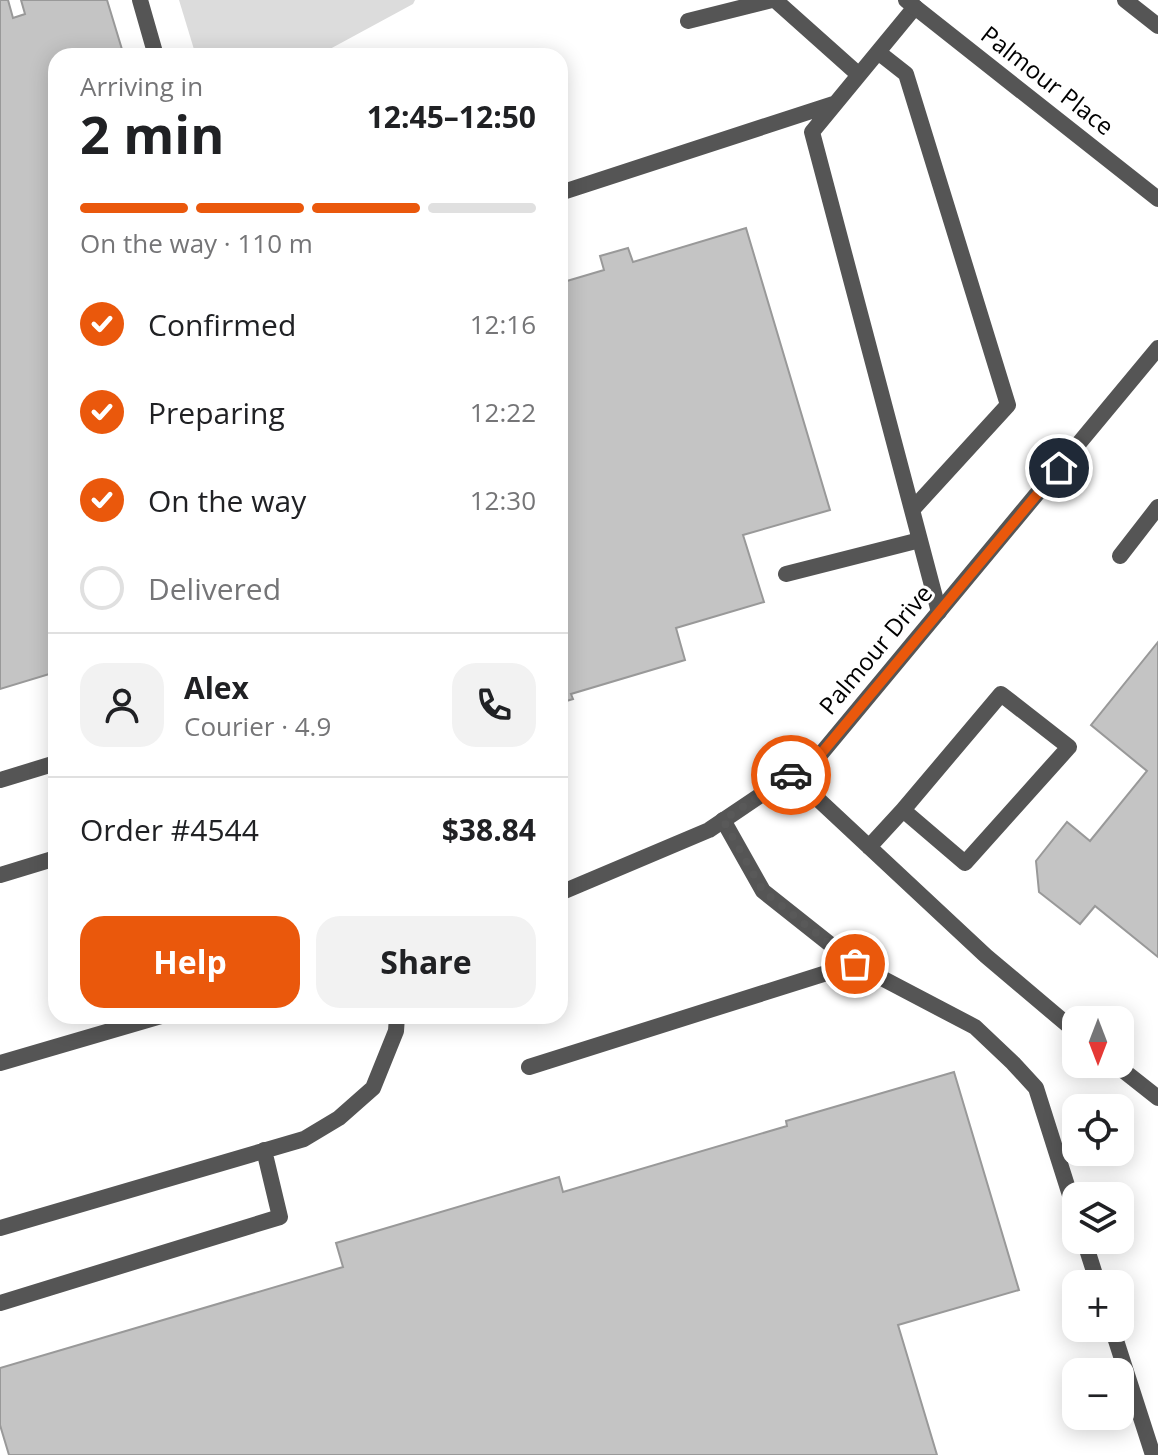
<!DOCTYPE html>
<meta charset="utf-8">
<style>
body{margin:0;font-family:"Open Sans",sans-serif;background:#f2f2f2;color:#202124;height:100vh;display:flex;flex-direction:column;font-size:30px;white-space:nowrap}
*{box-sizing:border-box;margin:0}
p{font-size:26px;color:#757577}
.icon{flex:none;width:44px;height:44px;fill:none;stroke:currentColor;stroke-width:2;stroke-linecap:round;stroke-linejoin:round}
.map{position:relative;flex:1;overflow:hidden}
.details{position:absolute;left:48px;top:48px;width:520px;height:976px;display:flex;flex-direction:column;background:#fff;border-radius:24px;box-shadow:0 4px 20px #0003}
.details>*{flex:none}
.needle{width:52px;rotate:180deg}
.fabs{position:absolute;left:1062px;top:1006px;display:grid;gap:16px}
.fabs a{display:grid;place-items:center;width:72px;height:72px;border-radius:16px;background:#fff;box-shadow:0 4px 20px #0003;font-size:40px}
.pin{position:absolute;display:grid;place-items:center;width:68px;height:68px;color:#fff;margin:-34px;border:4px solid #fff;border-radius:50%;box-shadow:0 2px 8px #0007}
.courier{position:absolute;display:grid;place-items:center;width:80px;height:80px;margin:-40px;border:6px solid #ea580c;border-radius:50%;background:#fff;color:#222;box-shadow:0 2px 10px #0007}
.overview em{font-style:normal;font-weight:700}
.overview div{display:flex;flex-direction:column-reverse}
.overview{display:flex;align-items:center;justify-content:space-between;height:136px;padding:0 32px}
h1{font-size:52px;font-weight:700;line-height:60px}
.bar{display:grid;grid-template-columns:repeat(4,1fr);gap:12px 8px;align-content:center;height:96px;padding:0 32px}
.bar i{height:10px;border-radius:6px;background:#e0e0e0}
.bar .active{background:#ea580c}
.bar p{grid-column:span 4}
.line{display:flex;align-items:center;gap:20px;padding:0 32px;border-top:2px solid #e0e0e0}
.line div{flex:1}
.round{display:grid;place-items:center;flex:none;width:84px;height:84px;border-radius:24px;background:#f2f2f2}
ol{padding:0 32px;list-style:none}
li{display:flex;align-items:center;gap:24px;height:88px}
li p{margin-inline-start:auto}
li .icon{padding:8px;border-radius:50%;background:#ea580c;color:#fff;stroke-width:4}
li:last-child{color:#757577}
li i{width:44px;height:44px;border:4px solid #e0e0e0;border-radius:50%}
.primary-button{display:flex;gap:16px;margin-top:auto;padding:16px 32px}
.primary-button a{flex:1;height:92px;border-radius:24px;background:#ea580c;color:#fff;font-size:32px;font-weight:700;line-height:92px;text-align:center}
.primary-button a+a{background:#f2f2f2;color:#202124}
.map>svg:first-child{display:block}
</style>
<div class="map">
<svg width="1158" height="1455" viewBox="0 0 1158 1455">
<rect width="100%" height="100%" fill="#fff"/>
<path fill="#dcdcdc" d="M179,0H415L413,4L317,56H196Z"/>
<path fill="#c4c4c4" stroke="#999" stroke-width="2" d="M0,0H8L13,18L25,14L21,0H107L124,56H56V672L0,689Z
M746,228L830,510L743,535L764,602L676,628L685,660L571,694L573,699L560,703V283L604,270L600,256L628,248L633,262Z
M1158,642V957L1095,906L1080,924L1039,892L1036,861L1067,822L1090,841L1147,771L1091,725Z
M954,1072L1019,1290L898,1325L937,1455H9L0,1425V1368L343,1267L336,1243L559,1177L563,1192L787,1126L786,1121Z"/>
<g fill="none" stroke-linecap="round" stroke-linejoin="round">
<path stroke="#555" stroke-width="16" d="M140,0L156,56
M775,0L859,75
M1125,0L1158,26
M915,7L812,132L939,612
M688,21L772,0
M878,52L906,74L1008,405L912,510
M560,193L833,104
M1120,556L1158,507
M786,574L920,540
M791,774L986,956L1076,1032
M0,780L56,763
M723,820L763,891L855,964
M869,847L903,810L1001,694L1069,747L965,863L903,810
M0,875L56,858
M1115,1064L1158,1098
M529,1067L855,964L975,1027L1013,1063L1036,1088L1076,1214
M0,1228L304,1139L339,1118L373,1088L396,1031L397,1016
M1084,1240L1098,1284
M0,1303L280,1217L264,1150
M1112,1328L1153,1455"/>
<path stroke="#555" stroke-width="16" d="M906,0L1158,199
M560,893L709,830L820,755L1158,348
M0,1063L161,1016"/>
</g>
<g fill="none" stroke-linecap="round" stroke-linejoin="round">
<path stroke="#595959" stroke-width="8" stroke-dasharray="0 14.4" d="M791,775L723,820L763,891L855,964"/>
<path stroke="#ea580c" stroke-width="10" d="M791,775L820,755L1059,468"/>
</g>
<g text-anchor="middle" stroke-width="6" stroke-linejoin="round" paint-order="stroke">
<g font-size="24" fill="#000" stroke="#fff">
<text transform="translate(1047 81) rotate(38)" y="8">Palmour Place</text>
<text transform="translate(876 650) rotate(-50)" y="8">Palmour Drive</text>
</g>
</g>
</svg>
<div class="fabs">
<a><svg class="needle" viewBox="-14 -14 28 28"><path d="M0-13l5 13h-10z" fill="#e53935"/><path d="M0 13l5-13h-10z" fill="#757577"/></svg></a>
<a><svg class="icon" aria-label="locate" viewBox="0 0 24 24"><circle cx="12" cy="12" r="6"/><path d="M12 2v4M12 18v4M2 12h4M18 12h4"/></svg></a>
<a><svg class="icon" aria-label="layers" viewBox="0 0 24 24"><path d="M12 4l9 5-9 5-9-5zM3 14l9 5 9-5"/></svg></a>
<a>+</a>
<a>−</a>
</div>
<div class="pin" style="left:855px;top:964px;background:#ea580c"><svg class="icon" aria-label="bag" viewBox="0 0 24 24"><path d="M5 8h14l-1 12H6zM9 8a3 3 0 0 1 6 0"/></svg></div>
<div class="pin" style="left:1059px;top:468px;background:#1f2937"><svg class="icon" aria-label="home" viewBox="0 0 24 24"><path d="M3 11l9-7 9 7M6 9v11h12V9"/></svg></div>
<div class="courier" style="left:791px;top:775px"><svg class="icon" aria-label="car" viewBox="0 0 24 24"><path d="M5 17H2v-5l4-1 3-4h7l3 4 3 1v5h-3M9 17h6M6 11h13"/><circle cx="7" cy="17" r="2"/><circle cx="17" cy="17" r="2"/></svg></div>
<section class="details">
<div class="overview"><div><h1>2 min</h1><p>Arriving in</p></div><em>12:45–12:50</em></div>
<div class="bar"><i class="active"></i><i class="active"></i><i class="active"></i><i></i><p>On the way · 110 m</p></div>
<ol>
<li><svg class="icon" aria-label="check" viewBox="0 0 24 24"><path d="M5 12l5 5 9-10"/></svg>Confirmed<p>12:16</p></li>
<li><svg class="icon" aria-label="check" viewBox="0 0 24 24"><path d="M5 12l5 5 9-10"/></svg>Preparing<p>12:22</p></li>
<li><svg class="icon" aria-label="check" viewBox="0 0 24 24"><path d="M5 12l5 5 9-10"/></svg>On the way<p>12:30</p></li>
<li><i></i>Delivered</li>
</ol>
<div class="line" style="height:144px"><a class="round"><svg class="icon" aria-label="person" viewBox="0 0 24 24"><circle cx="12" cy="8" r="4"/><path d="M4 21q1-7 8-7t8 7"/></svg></a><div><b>Alex</b><p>Courier · 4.9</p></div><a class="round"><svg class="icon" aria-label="phone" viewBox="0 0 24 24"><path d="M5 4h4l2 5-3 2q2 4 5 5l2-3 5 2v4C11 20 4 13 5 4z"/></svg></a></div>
<div class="line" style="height:104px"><div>Order #4544</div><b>$38.84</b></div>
<div class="primary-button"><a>Help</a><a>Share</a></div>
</section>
</div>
